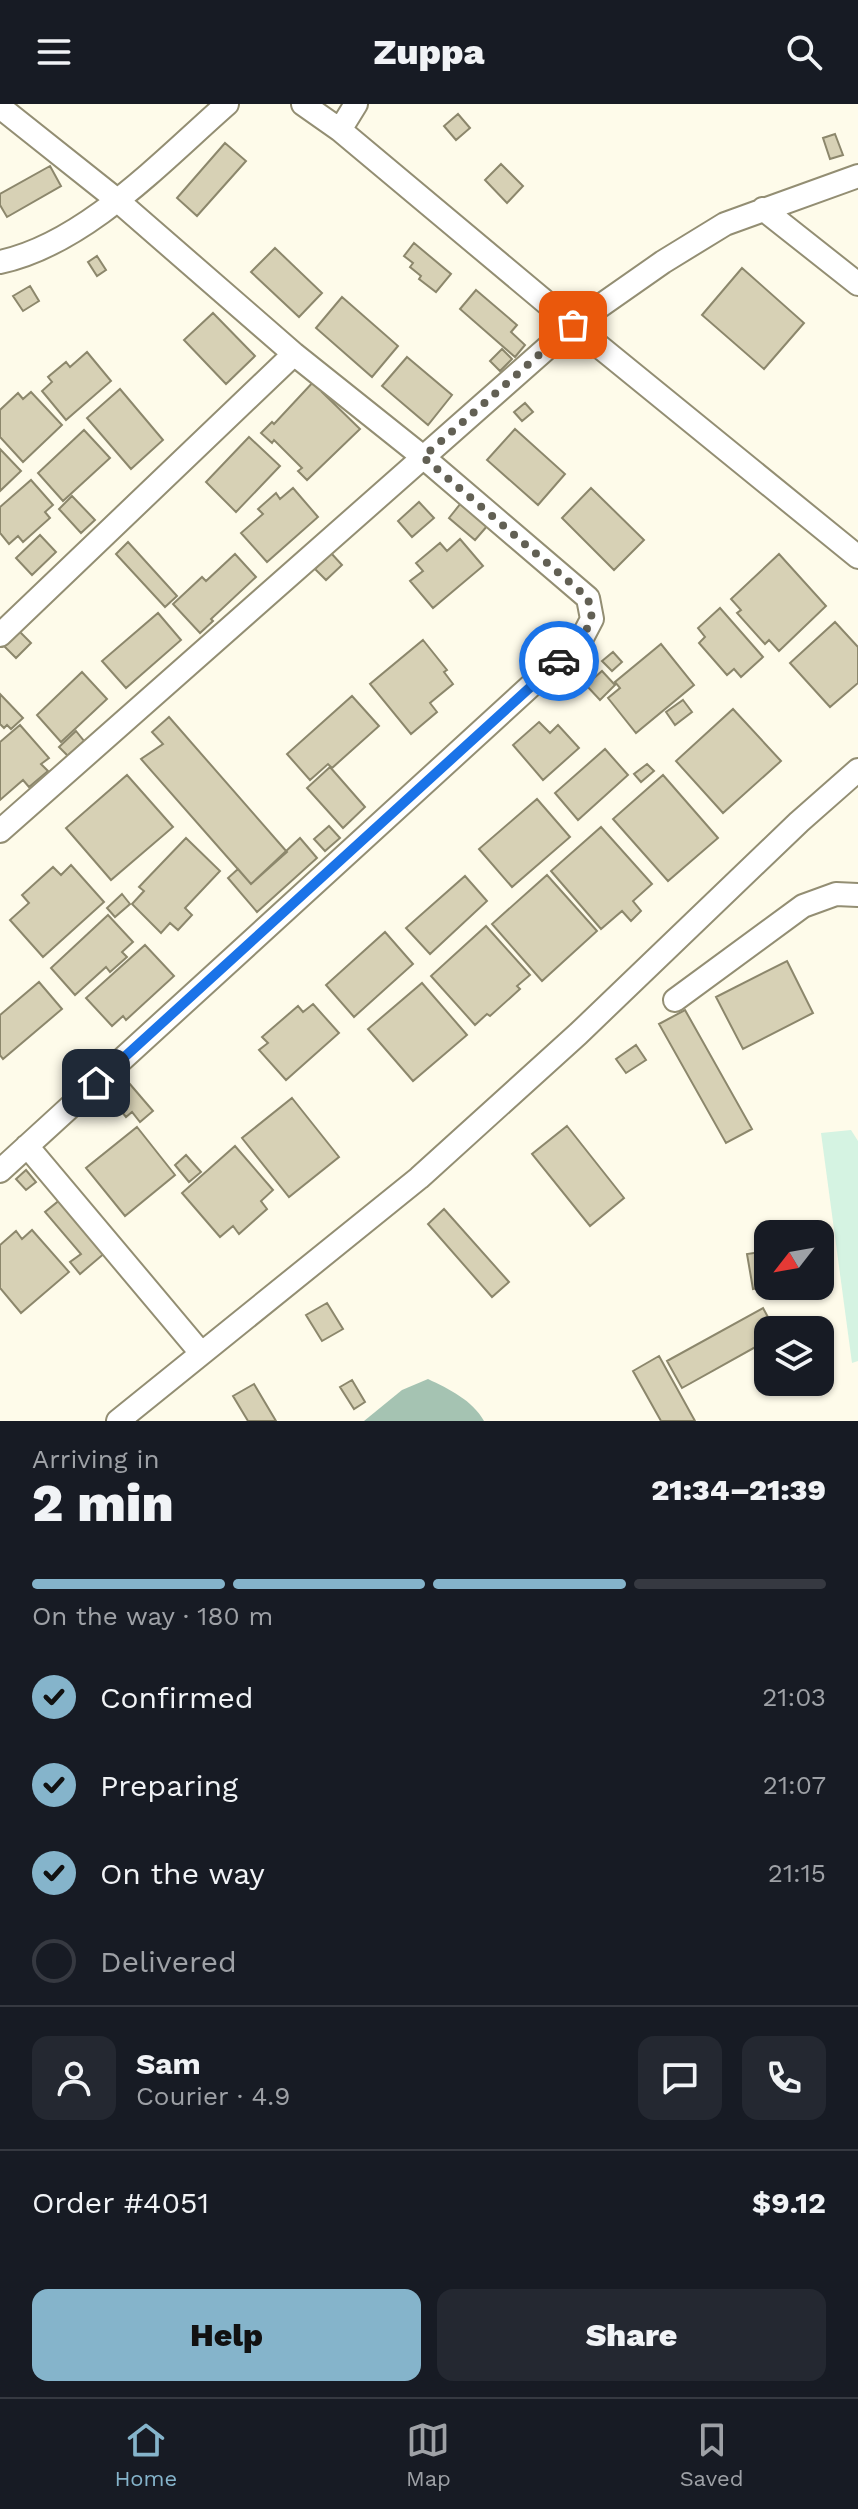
<!DOCTYPE html>
<meta charset="utf-8">
<style>
body{margin:0;font-family:"Work Sans",sans-serif;background:#242831;color:#f1f3f6;height:100vh;display:flex;flex-direction:column;font-size:30px;white-space:nowrap}
*{box-sizing:border-box;margin:0}
p{font-size:26px;color:#9ea1a6}
.icon{flex:none;width:44px;height:44px;fill:none;stroke:currentColor;stroke-width:2;stroke-linecap:round;stroke-linejoin:round}
.map{position:relative;height:1317px;overflow:hidden}
.drawer{display:flex;flex-direction:column;background:#171b24;flex:1}
.drawer>*{flex:none}
.needle{width:52px;rotate:239deg}
.fabs{position:absolute;left:754px;top:1116px;display:grid;gap:16px}
.fabs a{display:grid;place-items:center;width:80px;height:80px;border-radius:16px;background:#171b24;box-shadow:0 2px 6px #0004;font-size:40px}
.pin{position:absolute;display:grid;place-items:center;width:68px;height:68px;color:#fff;margin:-34px;border-radius:16px;box-shadow:0 4px 12px #0006}
.courier{position:absolute;display:grid;place-items:center;width:80px;height:80px;margin:-40px;border:6px solid #1a73e8;border-radius:50%;background:#fff;color:#222;box-shadow:0 2px 10px #0007}
.headline em{font-style:normal;font-weight:800}
.headline div{display:flex;flex-direction:column-reverse}
.headline{display:flex;align-items:center;justify-content:space-between;height:136px;padding:0 32px}
h1{font-size:52px;font-weight:800;line-height:60px}
.bar{display:grid;grid-template-columns:repeat(4,1fr);gap:12px 8px;align-content:center;height:96px;padding:0 32px}
.bar i{height:10px;border-radius:6px;background:#363941}
.bar .current{background:#85b4cb}
.bar p{grid-column:span 4}
.line{display:flex;align-items:center;gap:20px;padding:0 32px;border-top:2px solid #363941}
.line div{flex:1}
.round{display:grid;place-items:center;flex:none;width:84px;height:84px;border-radius:16px;background:#242831}
ol{padding:0 32px;list-style:none}
li{display:flex;align-items:center;gap:24px;height:88px}
li p{margin-inline-start:auto}
li .icon{padding:8px;border-radius:50%;background:#85b4cb;color:#111;stroke-width:4}
li:last-child{color:#9ea1a6}
li i{width:44px;height:44px;border:4px solid #363941;border-radius:50%}
.primary-button{display:flex;gap:16px;margin-top:auto;padding:16px 32px}
.primary-button a{flex:1;height:92px;border-radius:16px;background:#85b4cb;color:#111;font-size:32px;font-weight:800;line-height:92px;text-align:center}
.primary-button a+a{background:#242831;color:#f1f3f6}
header{display:flex;justify-content:space-between;align-items:center;height:104px;padding:0 32px;background:#171b24;font-size:36px;font-weight:800}
.dock{display:flex;justify-content:space-around;align-items:center;height:112px;border-top:2px solid #363941;background:#171b24;font-size:22px;color:#9ea1a6}
.dock a{display:grid;justify-items:center;gap:4px}
.dock .current{color:#85b4cb}
.map>svg:first-child{display:block}
</style>
<header><svg class="icon" aria-label="menu" viewBox="0 0 24 24"><path d="M4 6h16M4 12h16M4 18h16"/></svg>Zuppa<svg class="icon" aria-label="search" viewBox="0 0 24 24"><circle cx="10" cy="10" r="6"/><path d="M15 15l6 6"/></svg></header>
<div class="map">
<svg width="858" height="1317" viewBox="0 0 858 1317">
<rect width="100%" height="100%" fill="#fefbea"/>
<path fill="#d5f3e2" d="M851,1026L858,1037V1257L852,1259L821,1029Z"/>
<path fill="#a5c3b2" d="M428,1275C449,1285 472,1296 484,1317H364L402,1286Z"/>
<path fill="#d7d1b5" stroke="#8c876c" stroke-width="2" d="M458,10L470,24L456,36L444,22Z
M835,30L843,51L830,55L823,34Z
M225,39L246,57L197,112L177,94Z
M501,60L523,82L507,99L485,76Z
M50,62L61,82L7,113L0,101V90Z
M414,139L451,170L436,188L419,175L421,172L410,163L413,159L404,152Z
M275,144L322,189L299,213L251,168Z
M97,152L106,166L97,172L88,158Z
M742,164L804,219L764,265L702,211Z
M30,182L39,197L23,207L13,192Z
M476,186L517,221L511,228L525,241L515,253L460,205Z
M342,193L398,242L372,273L316,224Z
M213,209L255,252L226,280L184,236Z
M502,245L512,255L500,267L490,257Z
M87,248L111,277L66,316L42,287L52,278L48,273L66,258L70,263Z
M407,253L452,291L428,321L382,282Z
M315,276L324,285L322,288L360,325L307,376L298,367L302,364L274,336L272,339L261,329L272,318L274,320Z
M120,285L163,336L131,365L87,314Z
M31,288L62,321L23,358L0,333V306L18,289L23,295Z
M525,299L533,308L522,317L514,308Z
M515,325L565,370L538,401L487,356Z
M84,326L110,354L63,397L38,369Z
M249,333L280,362L236,408L206,378Z
M0,345L21,367L0,387Z
M31,376L53,401L45,408L50,414L23,438L18,432L9,440L0,429V403Z
M293,384L318,413L267,458L241,429L263,410L258,405L276,389L280,395Z
M591,384L644,436L614,466L562,414Z
M72,392L95,416L81,429L59,405Z
M419,398L434,414L412,433L398,417Z
M461,399L488,421L475,436L449,414Z
M40,431L56,448L32,471L16,454Z
M460,435L483,462L433,504L410,477L423,467L416,459L440,439L447,447Z
M128,438L177,492L165,503L116,450Z
M331,449L342,461L326,476L315,465Z
M235,450L256,473L211,515L213,517L200,529L173,500L202,473L206,477Z
M779,450L826,502L779,547L769,536L765,540L737,509L741,506L731,495Z
M720,504L763,553L741,573L734,565L727,571L699,539L705,533L698,524Z
M158,509L181,536L126,584L102,557Z
M835,518L858,543V579L830,603L790,559Z
M19,527L31,539L16,554L4,542Z
M423,536L447,566L444,568L453,580L430,599L437,608L411,630L370,580Z
M661,540L694,581L636,629L608,594L620,584L615,578Z
M613,548L622,558L612,567L602,557Z
M602,567L615,581L600,596L586,581Z
M82,568L107,595L61,638L37,611Z
M0,590L23,614L11,625L7,621L4,624L0,620Z
M352,592L379,622L332,664L328,660L310,676L287,650Z
M683,596L692,608L675,621L666,608Z
M733,605L781,657L723,709L676,657Z
M169,613L287,748L251,780L141,655L163,640L152,628Z
M539,618L550,629L558,621L579,644L543,676L513,641Z
M20,621L49,654L41,660L48,667L29,683L23,676L0,696V638Z
M76,627L84,637L68,652L59,643Z
M605,645L628,671L578,716L555,689Z
M647,660L654,667L641,678L634,670Z
M330,663L365,703L343,724L307,684Z
M127,671L173,723L111,776L66,724Z
M663,671L718,734L668,777L613,715Z
M537,695L570,733L512,783L479,745Z
M329,722L340,734L325,747L314,735Z
M601,723L652,780L633,797L641,807L631,817L622,807L601,825L551,767Z
M186,734L220,767L185,804L192,811L178,826L170,819L161,829L132,800L144,787L139,783Z
M300,734L317,754L257,808L228,774L238,765L251,780Z
M71,761L104,798L43,853L10,816L29,799L22,791L53,763L61,771Z
M547,771L597,827L542,877L492,820Z
M465,772L487,797L430,850L406,824Z
M122,790L130,800L115,813L107,804Z
M108,811L133,838L122,848L127,853L110,868L106,863L75,891L51,864Z
M486,822L530,871L517,882L520,885L490,912L487,910L475,921L431,872Z
M385,828L413,860L354,913L326,881Z
M145,841L174,872L126,916L123,912L112,922L86,894Z
M787,857L813,909L743,945L716,893Z
M39,878L62,905L3,955L0,951V911Z
M422,879L467,931L413,977L368,925Z
M313,900L339,929L286,976L259,946L268,939L262,933L298,902L303,908Z
M685,906L752,1025L726,1039L659,920Z
M636,941L646,956L626,969L616,955Z
M129,979L153,1007L140,1018L132,1008L126,1013L117,1002L122,998L116,990Z
M292,994L339,1053L289,1093L242,1034Z
M567,1022L624,1094L590,1122L532,1050Z
M137,1023L175,1071L125,1112L86,1064Z
M235,1042L273,1086L261,1097L267,1105L239,1130L233,1122L220,1133L182,1089Z
M186,1051L201,1068L189,1078L175,1061Z
M26,1066L36,1078L26,1086L16,1075Z
M61,1095L106,1148L80,1170L70,1158L81,1150L45,1108Z
M444,1105L509,1178L492,1193L428,1120Z
M32,1126L69,1168L21,1209L0,1184V1141L16,1127L22,1135Z
M768,1147V1182H770L753,1185L747,1150Z
M327,1199L343,1225L322,1237L306,1211Z
M763,1204L775,1226H768V1236L682,1284L667,1257Z
M659,1252L695,1317H661L633,1267Z
M352,1276L365,1298L354,1305L340,1283Z
M254,1280L276,1317H248L233,1292Z"/>
<g fill="none" stroke-linecap="round" stroke-linejoin="round">
<defs>
<path id="minor" d="M303,0L340,26L573,221L858,453
M0,3L117,96L294,250L423,353L588,494L592,515L581,536L0,1067
M340,26L356,0
M763,105L858,180
M0,158C85,140 163,56 227,0
M0,531L294,250
M0,727L573,221L663,158L725,120L858,72
M675,896L803,802L836,790L858,791
M27,1042L201,1249
M118,1317L419,1074L578,930L799,718L858,666"/>
</defs>
<use href="#minor" stroke="#938e73" stroke-width="26"/>
<use href="#minor" stroke="#fff" stroke-width="22"/>
</g>
<g fill="none" stroke-linecap="round" stroke-linejoin="round">
<path stroke="#626054" stroke-width="8" stroke-dasharray="0 14.4" d="M559,557L581,536L592,515L588,494L423,353L573,221"/>
<path stroke="#1a73e8" stroke-width="10" d="M96,979L559,557"/>
</g>
</svg>
<div class="fabs">
<a><svg class="needle" viewBox="-14 -14 28 28"><path d="M0-13l5 13h-10z" fill="#e53935"/><path d="M0 13l5-13h-10z" fill="#9ea1a6"/></svg></a>
<a><svg class="icon" aria-label="layers" viewBox="0 0 24 24"><path d="M12 4l9 5-9 5-9-5zM3 14l9 5 9-5"/></svg></a>
</div>
<div class="pin" style="left:573px;top:221px;background:#ea580c"><svg class="icon" aria-label="bag" viewBox="0 0 24 24"><path d="M5 8h14l-1 12H6zM9 8a3 3 0 0 1 6 0"/></svg></div>
<div class="pin" style="left:96px;top:979px;background:#1f2937"><svg class="icon" aria-label="home" viewBox="0 0 24 24"><path d="M3 11l9-7 9 7M6 9v11h12V9"/></svg></div>
<div class="courier" style="left:559px;top:557px"><svg class="icon" aria-label="car" viewBox="0 0 24 24"><path d="M5 17H2v-5l4-1 3-4h7l3 4 3 1v5h-3M9 17h6M6 11h13"/><circle cx="7" cy="17" r="2"/><circle cx="17" cy="17" r="2"/></svg></div>
</div>
<section class="drawer">
<div class="headline"><div><h1>2 min</h1><p>Arriving in</p></div><em>21:34–21:39</em></div>
<div class="bar"><i class="current"></i><i class="current"></i><i class="current"></i><i></i><p>On the way · 180 m</p></div>
<ol>
<li><svg class="icon" aria-label="check" viewBox="0 0 24 24"><path d="M5 12l5 5 9-10"/></svg>Confirmed<p>21:03</p></li>
<li><svg class="icon" aria-label="check" viewBox="0 0 24 24"><path d="M5 12l5 5 9-10"/></svg>Preparing<p>21:07</p></li>
<li><svg class="icon" aria-label="check" viewBox="0 0 24 24"><path d="M5 12l5 5 9-10"/></svg>On the way<p>21:15</p></li>
<li><i></i>Delivered</li>
</ol>
<div class="line" style="height:144px"><a class="round"><svg class="icon" aria-label="person" viewBox="0 0 24 24"><circle cx="12" cy="8" r="4"/><path d="M4 21q1-7 8-7t8 7"/></svg></a><div><b>Sam</b><p>Courier · 4.9</p></div><a class="round"><svg class="icon" aria-label="chat" viewBox="0 0 24 24"><path d="M4 5h16v11H9l-5 4z"/></svg></a><a class="round"><svg class="icon" aria-label="phone" viewBox="0 0 24 24"><path d="M5 4h4l2 5-3 2q2 4 5 5l2-3 5 2v4C11 20 4 13 5 4z"/></svg></a></div>
<div class="line" style="height:104px"><div>Order #4051</div><b>$9.12</b></div>
<div class="primary-button"><a>Help</a><a>Share</a></div>
</section>
<nav class="dock">
<a class="current"><svg class="icon" aria-label="home" viewBox="0 0 24 24"><path d="M3 11l9-7 9 7M6 9v11h12V9"/></svg>Home</a>
<a><svg class="icon" aria-label="map" viewBox="0 0 24 24"><path d="M3 6l6-2 6 2 6-2v14l-6 2-6-2-6 2zM9 4v14M15 6v14"/></svg>Map</a>
<a><svg class="icon" aria-label="saved" viewBox="0 0 24 24"><path d="M7 4h10v16l-5-4-5 4z"/></svg>Saved</a>
</nav>
